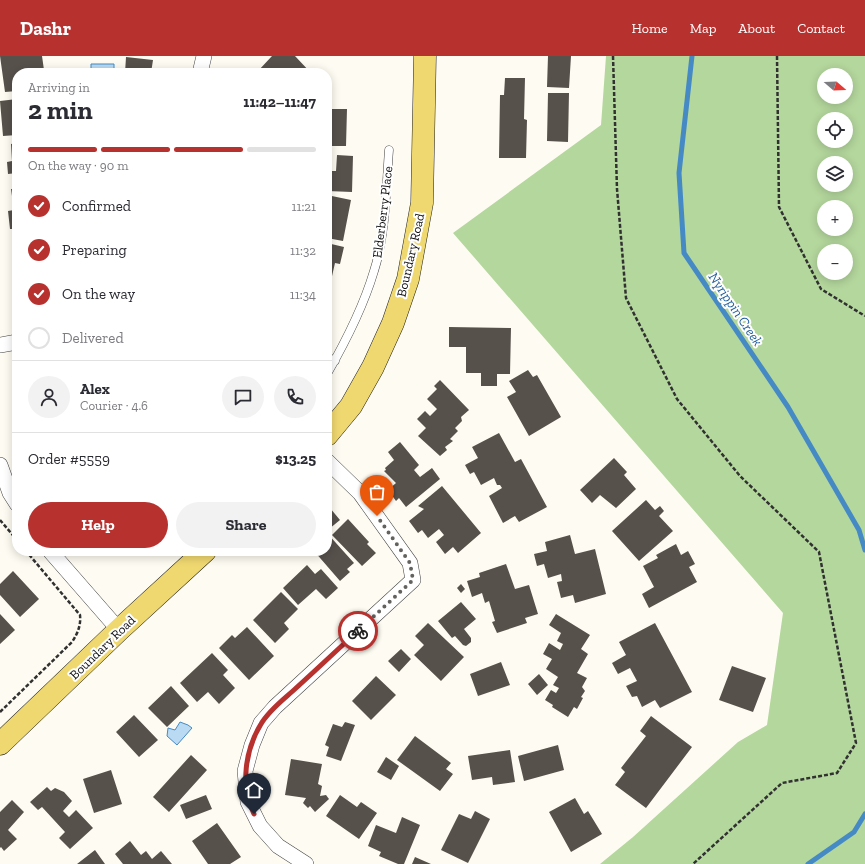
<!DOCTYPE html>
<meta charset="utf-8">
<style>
body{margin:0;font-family:"Zilla Slab",serif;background:#f2f2f3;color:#2b2b33;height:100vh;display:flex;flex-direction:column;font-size:15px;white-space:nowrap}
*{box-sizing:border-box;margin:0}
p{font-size:13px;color:#7c7c81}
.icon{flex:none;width:22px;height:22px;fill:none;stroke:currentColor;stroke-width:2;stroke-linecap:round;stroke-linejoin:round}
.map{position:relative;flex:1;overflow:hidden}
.panel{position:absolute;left:12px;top:12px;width:320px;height:488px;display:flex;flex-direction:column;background:#fff;border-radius:16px;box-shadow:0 2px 10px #0003}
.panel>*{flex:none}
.needle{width:26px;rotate:109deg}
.controls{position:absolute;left:817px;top:12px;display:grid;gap:8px}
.controls a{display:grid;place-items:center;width:36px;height:36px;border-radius:50%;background:#fff;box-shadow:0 2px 10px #0003;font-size:20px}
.pin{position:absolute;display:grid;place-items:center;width:34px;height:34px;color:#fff;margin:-41px -17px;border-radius:50% 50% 50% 0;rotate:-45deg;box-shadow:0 0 4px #0007}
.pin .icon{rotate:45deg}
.courier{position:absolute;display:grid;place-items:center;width:40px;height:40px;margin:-20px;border:3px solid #b7312f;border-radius:50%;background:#fff;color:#222;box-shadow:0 1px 5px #0007}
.overview em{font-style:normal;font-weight:800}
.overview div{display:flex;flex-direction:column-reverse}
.overview{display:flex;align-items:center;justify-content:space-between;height:68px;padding:0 16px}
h1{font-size:26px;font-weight:800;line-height:30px}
.bar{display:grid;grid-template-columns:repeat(4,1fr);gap:6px 4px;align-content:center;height:48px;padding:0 16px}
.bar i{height:5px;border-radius:3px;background:#e1e1e2}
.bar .current{background:#b7312f}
.bar p{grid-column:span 4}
.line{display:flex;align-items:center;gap:10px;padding:0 16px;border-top:1px solid #e1e1e2}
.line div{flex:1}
.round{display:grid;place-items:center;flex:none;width:42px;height:42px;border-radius:21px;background:#f2f2f3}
ol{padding:0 16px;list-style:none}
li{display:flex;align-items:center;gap:12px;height:44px}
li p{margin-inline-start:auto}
li .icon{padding:4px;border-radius:50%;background:#b7312f;color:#fff;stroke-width:4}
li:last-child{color:#7c7c81}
li i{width:22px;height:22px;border:2px solid #e1e1e2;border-radius:50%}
.action{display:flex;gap:8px;margin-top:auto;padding:8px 16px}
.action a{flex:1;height:46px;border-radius:24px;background:#b7312f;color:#fff;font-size:16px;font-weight:800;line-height:46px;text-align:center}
.action a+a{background:#f2f2f3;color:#2b2b33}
header{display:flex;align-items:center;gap:24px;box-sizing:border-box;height:56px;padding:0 20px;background:#b7312f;color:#fff}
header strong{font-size:19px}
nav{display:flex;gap:22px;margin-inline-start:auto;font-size:14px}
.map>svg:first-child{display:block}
</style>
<header>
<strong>Dashr</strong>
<nav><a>Home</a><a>Map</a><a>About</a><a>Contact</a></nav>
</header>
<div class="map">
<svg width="865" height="808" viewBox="0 0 865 808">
<rect width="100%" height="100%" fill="#fefcf2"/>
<path fill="#b4d79d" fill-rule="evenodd" d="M606,0H865V808H600L633,781L738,686L767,669L783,557L453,177L601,69ZM824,19H846V41H824ZM824,63H846V85H824ZM824,107H846V129H824ZM824,151H846V173H824ZM824,195H846V217H824Z"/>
<path fill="#b9daf2" stroke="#458ac5" d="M91,8H114V16L91,17Z
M180,666L188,669L192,672L177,689L167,680L168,672L175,674Z"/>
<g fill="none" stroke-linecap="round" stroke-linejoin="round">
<path stroke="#458ac5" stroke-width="5" d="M692,0L679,117L684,197L788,351L859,474L865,494
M808,808L854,776L865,758"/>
</g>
<path fill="#57514c" d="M0,0H42L44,14L31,16L32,17H17V35L5,36Z
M272,0H295L311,17H260L258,15Z
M548,0H571L569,32L547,31Z
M126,1L153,4L151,17H125Z
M505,22H525L524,63L527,64L526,102H499L500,39H504Z
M548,37H569L568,86L547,85Z
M17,43V79L3,80L0,45Z
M327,53H347L346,90H327Z
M17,87V117L8,118L7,106L12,105L11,88Z
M337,99L353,100L352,136L327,135V115H336Z
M11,133H17V173H10L8,155L14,154Z
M327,139L351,144L343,185L327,182Z
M327,187L344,191L340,208L335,207L330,229H327Z
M449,271L511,272L510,318H497V330H481V317H466V291H449Z
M528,314L533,321L537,319L561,361L529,380L507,341L516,336L509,325Z
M440,324L469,354L461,361L462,365L455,372L458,375L450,383L453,385L445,391L447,394L440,400L418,380L426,372L417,363L425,355L430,360L437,353L427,343L437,333L434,330Z
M499,377L515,406L521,403L547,451L519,466L515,460L503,467L489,440L502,432L500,429H497L494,422L481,429L474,416L470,418L465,409L478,402L472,391Z
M400,386L419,409L414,414L420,421L432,412L440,423L406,451L399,442L396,445L388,434L396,427L384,415L386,414L385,412L394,404L388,396Z
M614,402L627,416L624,419L636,433L616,452L600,439L592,447L580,434Z
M442,430L481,477L458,497L453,491L445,498L436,486L444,479L439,473L428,482L422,474L418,477L409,465L424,453L418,450Z
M646,444L655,454L660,450L664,455L659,460L673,475L639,505L612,475Z
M330,452L340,464L329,473L327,471V455Z
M348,463L369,486L367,488L376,497L362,510L332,479Z
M327,477L354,507L347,513L350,516L340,525L314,495H327Z
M570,479L575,498L595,493L606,538L575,547L573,539L561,542L557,526L562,525L561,518L548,522L544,508L537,510L534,498L547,495L545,486Z
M676,488L681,499L688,495L695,508L689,511L697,526L649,552L642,538L654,531L643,510L658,502L656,499Z
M506,508L515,533L529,529L538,558L525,562L527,567L497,577L492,566L495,565L489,545L485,547L482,537L472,541L467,525L480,521L479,517Z
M307,509L315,518L321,513L338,532L326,543L316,533L298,549L283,532Z
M13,515L39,543L20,561L0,539V528Z
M461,528L465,533L461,537L457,532Z
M281,536L298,553L284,567L289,573L275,587L253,564Z
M461,546L476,563L464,573L471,582V586L466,590L463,589L455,580L452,582L438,565Z
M0,558L15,574L0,588Z
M556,558L590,579L581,593L588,598L577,617L587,622L582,631L585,635L581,641L583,642L577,653L574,651L568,661L552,651L553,649L545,644L551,634L556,637L559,632L553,629L558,621L546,613L552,603L543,598L549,587L560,594L563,588L557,585L561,577L549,569Z
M428,567L464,601L441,625L414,599L424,589L415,580Z
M655,567L692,636L660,652L655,644L642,651L637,640L632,641L626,630L637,625L630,612L618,618L612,607L626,599L619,586Z
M247,571L274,600L249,624L219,592L232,579L235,582Z
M401,593L411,603L399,616L388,605Z
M212,597L228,614L223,619L235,632L219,648L208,636L197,646L180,627Z
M501,606L510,629L478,640L470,618Z
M732,610L766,622L753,656L719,644Z
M539,618L548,629L537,639L528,628Z
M376,620L396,639L371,664L352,645Z
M171,630L189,650L167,671L148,652Z
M134,659L158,684L139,701L116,676Z
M651,660L692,691L646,752L615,729L625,716L621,712L646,680L640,675Z
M345,666L355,669L341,705L326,700L329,691L325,689L333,668L342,671Z
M415,680L451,707L446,713L453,718L440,735L397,704Z
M558,689L564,714L524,725L518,700Z
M510,694L515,726L493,729L492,721L472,724L468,700Z
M191,699L207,714L169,756L153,741Z
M386,701L399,710L391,724L377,716Z
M291,703L322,708L318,728L322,730L320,740L326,739L329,743L315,756L310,750L308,752L303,747L306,742L285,739Z
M111,714L122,748L94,757L83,723Z
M47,731L51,735L55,732L64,736L72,745L63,755L69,761L76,754L93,772L70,793L59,782L65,776L42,751L38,754L30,746Z
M206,739L212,753L186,763L180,749Z
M340,739L357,751L361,746L377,757L359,783L326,760Z
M575,742L584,758L588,755L602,778L571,796L549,756Z
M12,744L24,756L8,774L17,783L4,795L1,791L0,792V756Z
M475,755L490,763L468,807L441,794L459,758L471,763Z
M402,761L420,769L404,808H398L379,800L381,796L368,790L376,769L396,777Z
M217,767L241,801L230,808H208L192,785Z
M130,785L141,799L146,795L152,803L161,795L172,808H123L115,798Z
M95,794L105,808H77Z
M415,801L431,808H412Z"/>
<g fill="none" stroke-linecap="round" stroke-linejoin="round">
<defs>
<path id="service" d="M327,301L335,305
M327,318C346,285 363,252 374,215C386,178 386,132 389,94"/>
<path id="minor" d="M200,17L204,0
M0,289L17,286
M0,409L10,437L17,448
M50,495L119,574
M306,808L278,790L260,770L248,746L245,715L252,689L261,667L275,651L413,524L410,507L360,437L327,405"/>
<path id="primary" d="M327,379L351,350L373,311L393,267L408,223L422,147L425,0
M0,688L119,574L205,495"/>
</defs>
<use href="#service" stroke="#424242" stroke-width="9"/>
<use href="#minor" stroke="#424242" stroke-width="16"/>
<use href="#primary" stroke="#202020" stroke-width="23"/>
<path stroke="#313131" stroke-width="2.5" stroke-dasharray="4 2" stroke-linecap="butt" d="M613,0L617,133L626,242L677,343L740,420L819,496L856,687L837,717L782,727L693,808
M777,0L779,151L821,233L865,260
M0,464L17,484
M0,656L72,586C78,577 81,569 80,559L26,495"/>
<use href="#service" stroke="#fff" stroke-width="8"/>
<use href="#minor" stroke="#fff" stroke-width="15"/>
<use href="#primary" stroke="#f0d870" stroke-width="22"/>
</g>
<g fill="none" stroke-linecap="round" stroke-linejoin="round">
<path stroke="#63625e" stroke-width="4" stroke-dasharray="0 7.2" d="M358,575L413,524L410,507L377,460"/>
<path stroke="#b7312f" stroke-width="5" d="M254,758C240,730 245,694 261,668C269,654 284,643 295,633C316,614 337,594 358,575"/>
</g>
<g text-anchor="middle" stroke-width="4" stroke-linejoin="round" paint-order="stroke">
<g font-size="13" fill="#0f0f0f" stroke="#fff">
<text transform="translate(382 156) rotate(-83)" y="5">Elderberry Place</text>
<text transform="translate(410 199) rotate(-77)" y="5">Boundary Road</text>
<text transform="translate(102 591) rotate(-44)" y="5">Boundary Road</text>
</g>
<g font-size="14" font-style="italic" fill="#1f5d9a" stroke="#fff">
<text transform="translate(736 253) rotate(56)" y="5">Nyrippin Creek</text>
</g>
</g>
</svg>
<div class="controls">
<a><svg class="needle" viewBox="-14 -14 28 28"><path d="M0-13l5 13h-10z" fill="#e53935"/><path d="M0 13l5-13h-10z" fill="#7c7c81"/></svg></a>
<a><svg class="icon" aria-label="locate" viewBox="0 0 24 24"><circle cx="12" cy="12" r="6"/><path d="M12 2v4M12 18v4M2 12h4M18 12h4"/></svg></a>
<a><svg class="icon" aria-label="layers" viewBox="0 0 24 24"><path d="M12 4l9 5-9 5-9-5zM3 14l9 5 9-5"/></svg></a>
<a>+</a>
<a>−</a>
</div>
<div class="pin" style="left:377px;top:460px;background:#ea580c"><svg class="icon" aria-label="bag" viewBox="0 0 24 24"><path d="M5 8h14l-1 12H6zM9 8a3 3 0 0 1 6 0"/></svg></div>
<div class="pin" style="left:254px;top:758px;background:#1f2937"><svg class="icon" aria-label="home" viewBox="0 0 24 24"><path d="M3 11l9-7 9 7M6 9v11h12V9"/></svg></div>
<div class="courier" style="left:358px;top:575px"><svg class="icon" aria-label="bike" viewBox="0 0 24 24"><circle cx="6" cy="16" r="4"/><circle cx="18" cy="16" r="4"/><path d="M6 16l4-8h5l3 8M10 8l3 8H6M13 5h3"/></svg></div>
<section class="panel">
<div class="overview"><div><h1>2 min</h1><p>Arriving in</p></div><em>11:42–11:47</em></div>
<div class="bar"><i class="current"></i><i class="current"></i><i class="current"></i><i></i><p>On the way · 90 m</p></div>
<ol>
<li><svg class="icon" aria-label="check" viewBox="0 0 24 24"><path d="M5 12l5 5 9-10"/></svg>Confirmed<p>11:21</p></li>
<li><svg class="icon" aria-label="check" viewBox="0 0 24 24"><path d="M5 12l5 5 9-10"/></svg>Preparing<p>11:32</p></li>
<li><svg class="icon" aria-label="check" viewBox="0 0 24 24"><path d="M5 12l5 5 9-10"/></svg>On the way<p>11:34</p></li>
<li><i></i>Delivered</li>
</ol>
<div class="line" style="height:72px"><a class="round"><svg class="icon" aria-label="person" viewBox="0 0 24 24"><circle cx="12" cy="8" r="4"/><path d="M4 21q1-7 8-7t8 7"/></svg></a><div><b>Alex</b><p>Courier · 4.6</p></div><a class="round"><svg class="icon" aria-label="chat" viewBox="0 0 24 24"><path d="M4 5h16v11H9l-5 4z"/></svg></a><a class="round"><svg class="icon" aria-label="phone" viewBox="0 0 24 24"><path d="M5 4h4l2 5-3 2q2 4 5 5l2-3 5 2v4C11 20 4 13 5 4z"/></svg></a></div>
<div class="line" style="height:52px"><div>Order #5559</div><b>$13.25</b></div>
<div class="action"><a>Help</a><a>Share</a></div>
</section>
</div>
